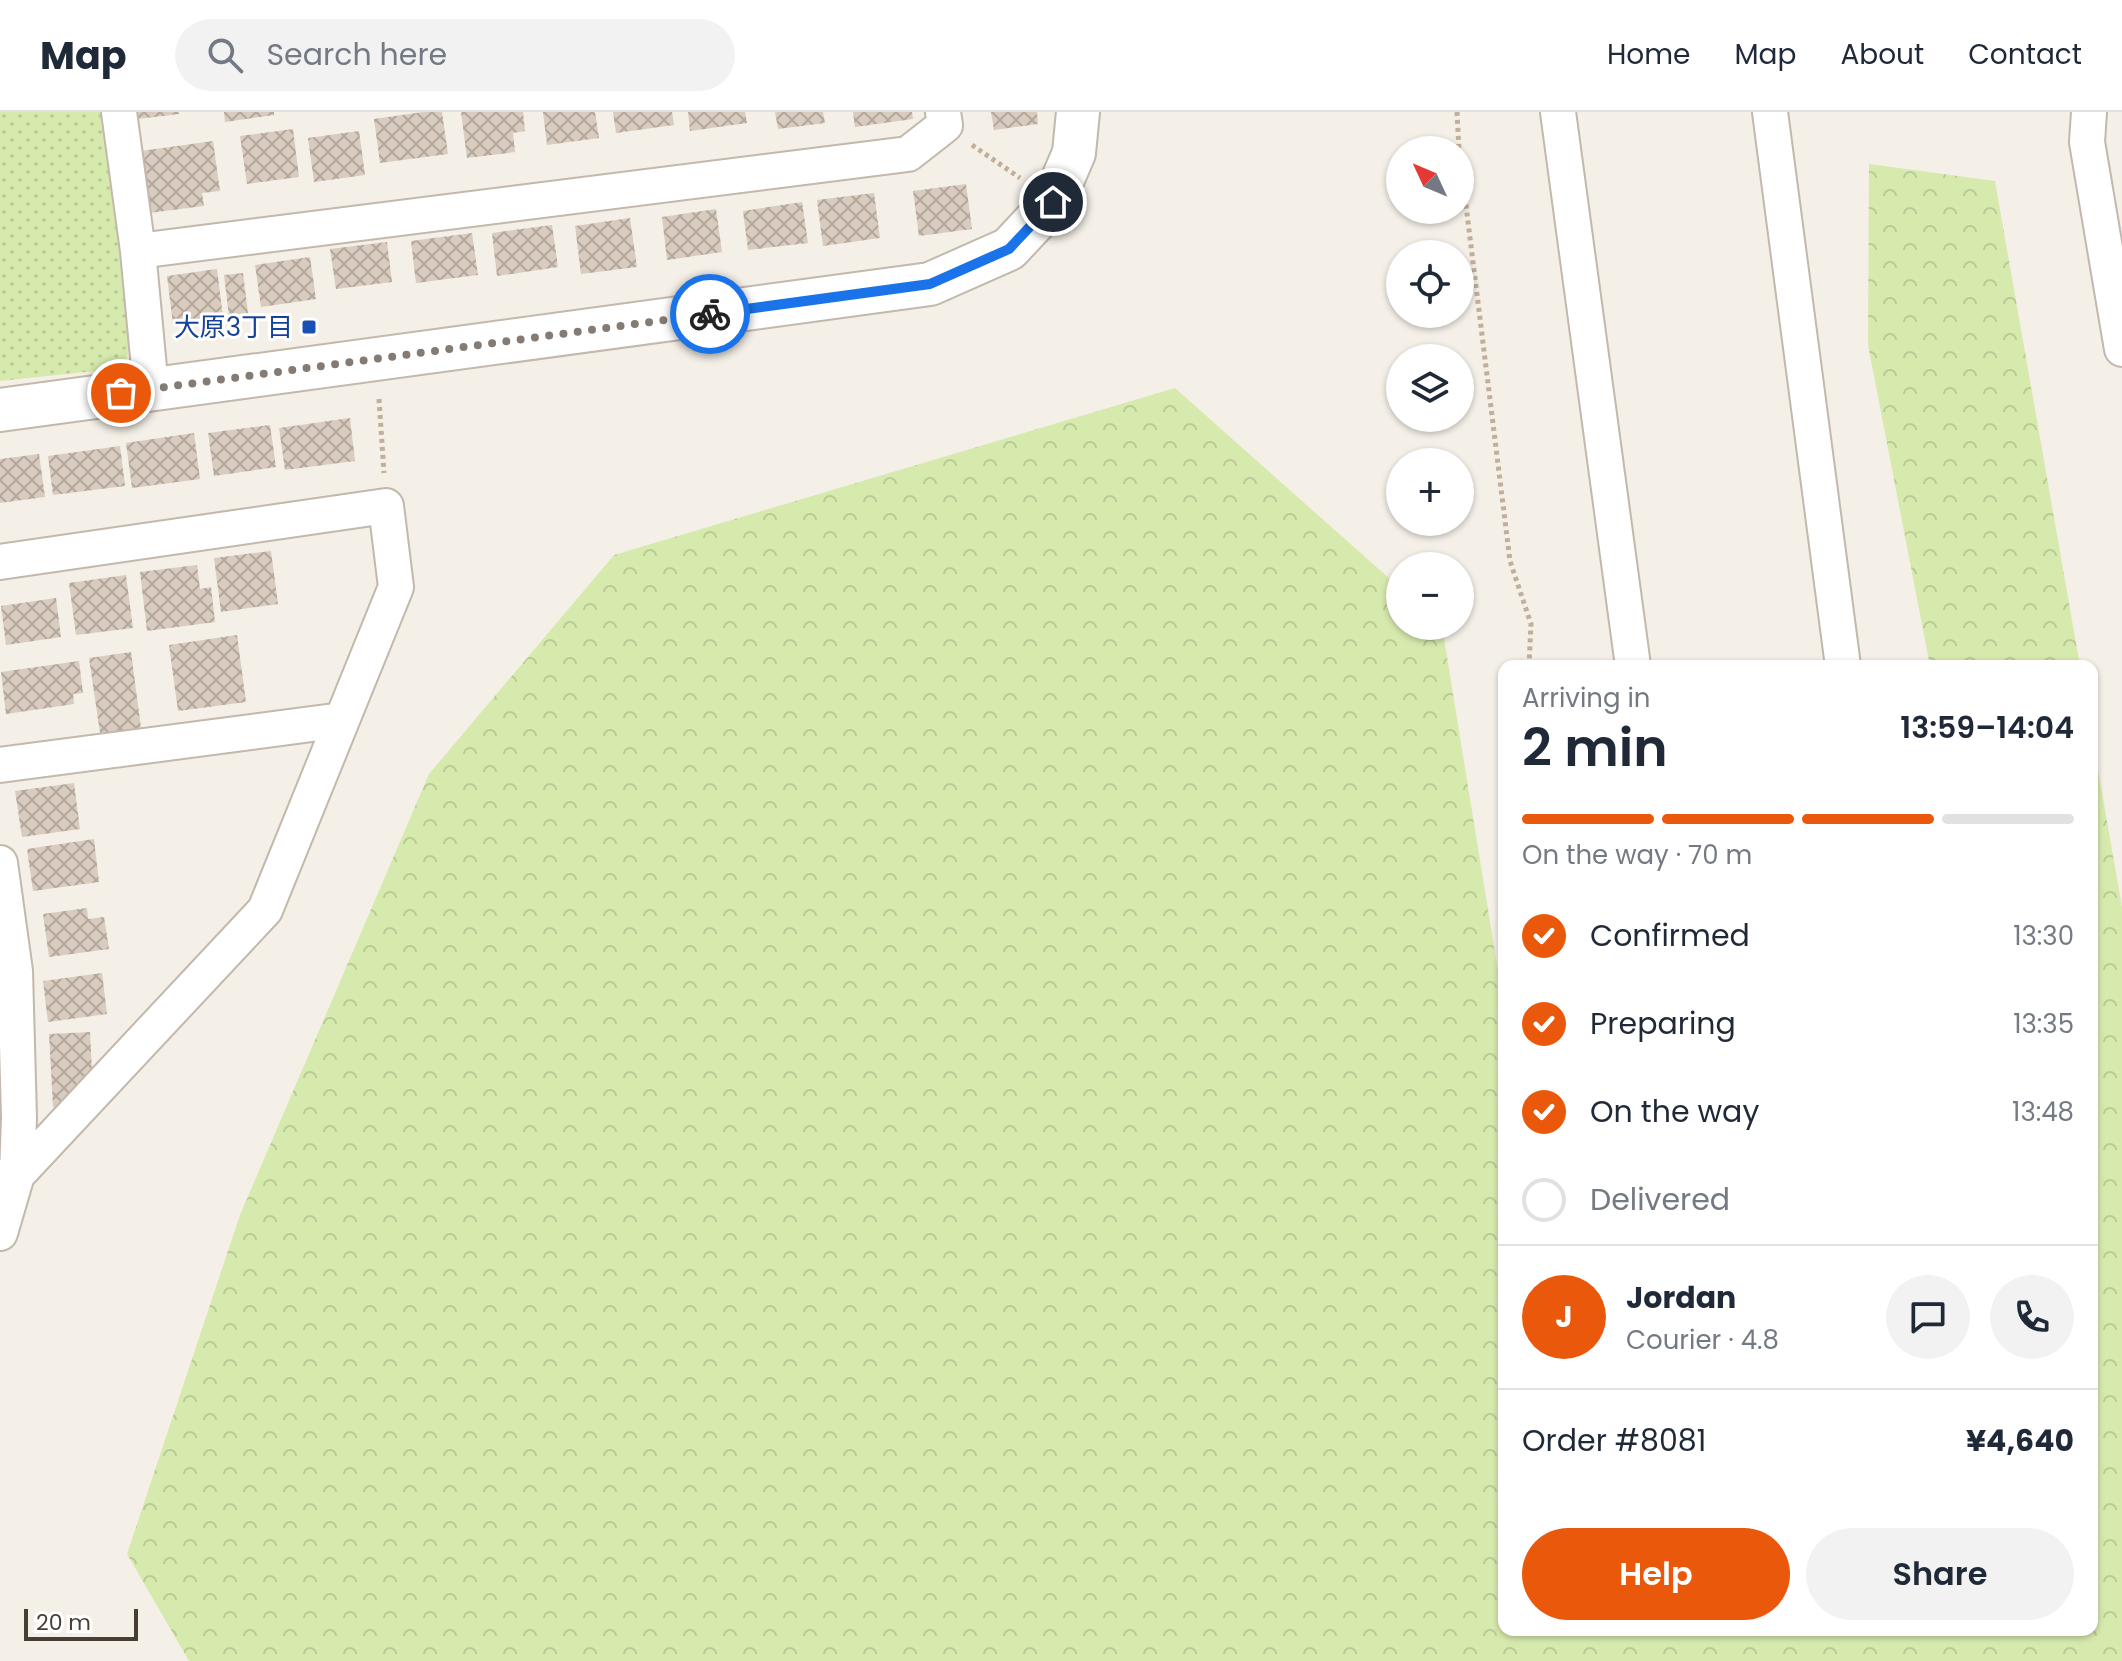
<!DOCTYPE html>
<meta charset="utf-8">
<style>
body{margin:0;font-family:Poppins,"Noto Sans JP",sans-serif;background:#f2f2f3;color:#1f2937;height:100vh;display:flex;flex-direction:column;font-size:30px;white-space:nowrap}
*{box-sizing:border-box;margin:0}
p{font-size:26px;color:#747a83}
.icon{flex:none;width:44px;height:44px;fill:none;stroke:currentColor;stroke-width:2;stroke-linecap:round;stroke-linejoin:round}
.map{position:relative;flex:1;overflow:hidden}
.panel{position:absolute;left:1498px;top:548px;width:600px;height:976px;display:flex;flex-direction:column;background:#fff;border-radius:16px;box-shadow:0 2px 6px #0004}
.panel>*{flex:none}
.needle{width:52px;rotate:314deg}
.fabs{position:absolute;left:1386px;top:24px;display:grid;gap:16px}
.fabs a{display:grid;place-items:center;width:88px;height:88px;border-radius:50%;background:#fff;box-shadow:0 2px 6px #0004;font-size:40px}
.scale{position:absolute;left:24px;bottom:20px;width:114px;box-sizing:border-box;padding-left:8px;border:4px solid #483e36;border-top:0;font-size:22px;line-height:28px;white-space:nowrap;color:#483e36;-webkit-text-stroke:6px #fff;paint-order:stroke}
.pin{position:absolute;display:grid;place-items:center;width:68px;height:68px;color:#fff;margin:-34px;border:4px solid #fff;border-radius:50%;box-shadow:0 2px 8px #0007}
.courier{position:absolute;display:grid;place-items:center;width:80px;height:80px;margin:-40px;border:6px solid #1a73e8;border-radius:50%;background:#fff;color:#222;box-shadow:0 2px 10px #0007}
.summary em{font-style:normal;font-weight:600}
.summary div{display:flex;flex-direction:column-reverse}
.summary{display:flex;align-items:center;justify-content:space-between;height:136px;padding:0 24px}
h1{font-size:52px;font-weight:600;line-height:60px}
.bar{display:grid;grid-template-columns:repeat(4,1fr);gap:12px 8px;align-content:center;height:96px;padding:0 24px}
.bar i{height:10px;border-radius:6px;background:#e0e1e3}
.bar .active{background:#ea580c}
.bar p{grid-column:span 4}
.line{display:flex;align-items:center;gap:20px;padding:0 24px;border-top:2px solid #e0e1e3}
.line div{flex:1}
.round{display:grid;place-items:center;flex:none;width:84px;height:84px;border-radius:42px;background:#f2f2f3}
ol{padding:0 24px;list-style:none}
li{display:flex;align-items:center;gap:24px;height:88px}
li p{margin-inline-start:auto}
li .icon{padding:8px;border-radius:50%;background:#ea580c;color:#fff;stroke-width:4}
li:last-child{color:#747a83}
li i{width:44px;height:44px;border:4px solid #e0e1e3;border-radius:50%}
.primary-button{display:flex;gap:16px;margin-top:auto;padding:16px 24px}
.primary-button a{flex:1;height:92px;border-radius:48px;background:#ea580c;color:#fff;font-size:32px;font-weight:600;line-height:92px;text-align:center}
.primary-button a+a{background:#f2f2f3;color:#1f2937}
header{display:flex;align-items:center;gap:48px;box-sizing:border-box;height:112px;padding:0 40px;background:#fff;border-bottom:2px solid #e0e1e3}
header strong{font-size:38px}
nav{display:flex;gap:44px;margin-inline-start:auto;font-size:28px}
.search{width:560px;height:72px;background:#f2f2f3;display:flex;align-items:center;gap:20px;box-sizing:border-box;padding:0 28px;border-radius:44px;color:#747a83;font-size:30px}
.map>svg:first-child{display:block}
</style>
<header>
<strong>Map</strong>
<div class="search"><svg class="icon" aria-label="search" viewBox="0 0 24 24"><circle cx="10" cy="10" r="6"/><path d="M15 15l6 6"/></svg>Search here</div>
<nav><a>Home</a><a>Map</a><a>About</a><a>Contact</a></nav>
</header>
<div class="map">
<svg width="2122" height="1549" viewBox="0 0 2122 1549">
<defs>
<pattern id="grass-dots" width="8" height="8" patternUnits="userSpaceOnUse" patternTransform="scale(2)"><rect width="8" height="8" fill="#d7eaae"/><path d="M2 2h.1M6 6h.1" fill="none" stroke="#baca96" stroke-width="1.8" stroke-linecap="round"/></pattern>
<pattern id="forest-crowns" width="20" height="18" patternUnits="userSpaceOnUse" patternTransform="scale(2)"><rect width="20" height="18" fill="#d7eaae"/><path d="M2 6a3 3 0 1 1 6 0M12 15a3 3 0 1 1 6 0" fill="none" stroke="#baca96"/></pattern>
<pattern id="building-cross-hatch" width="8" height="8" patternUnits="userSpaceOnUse" patternTransform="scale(2)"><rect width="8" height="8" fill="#d9ccbf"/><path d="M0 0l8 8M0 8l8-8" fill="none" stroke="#b2a79c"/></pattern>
</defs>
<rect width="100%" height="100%" fill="#f4efe7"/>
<path fill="url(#grass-dots)" d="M0,0H103L132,226L124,256L0,269Z"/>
<path fill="url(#forest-crowns)" d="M1869,52L1995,69L2080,554H1930L1868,233Z
M1175,276L1400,476V514H1442L1504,896V1518H2092V623L2122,795V1549H189L127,1442L240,1103L429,662L614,443Z"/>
<path fill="url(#building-cross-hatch)" d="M137,0H179V2L138,7Z
M224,0H274V3L225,10Z
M423,0H442L448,42L380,51L374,7Z
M461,0H523L525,19L513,21L515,40L467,46Z
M543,0H595L599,26L547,33Z
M613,0H672L674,13L616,21Z
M688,0H745L747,11L690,19Z
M775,0H823L825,11L778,17Z
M853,0H912L913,7L855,15Z
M991,0H1037L1038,12L994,18Z
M293,17L299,65L247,72L240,24Z
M359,19L365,63L314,70L308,26Z
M213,29L220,79L202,81L204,94L149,101L141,39Z
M966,72L972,117L919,124L913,79Z
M874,81L880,126L823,134L817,88Z
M802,90L808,131L748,138L743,99Z
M716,97L722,140L667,148L662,105Z
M630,106L637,155L581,162L575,114Z
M552,113L558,155L497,164L492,121Z
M472,121L478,163L416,171L411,129Z
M387,130L392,170L336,177L330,137Z
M310,145L316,187L261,195L255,153Z
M217,157L223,205L173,212L167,164Z
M243,161L248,201L229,204L224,163Z
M350,306L355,349L285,358L279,316Z
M270,313L276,355L214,364L208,321Z
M194,321L200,367L132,376L126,331Z
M120,334L125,374L53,383L48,344Z
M39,342L45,385L0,391V347Z
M271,439L278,492L221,500L214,446Z
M197,453L200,477L211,475L215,510L147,519L140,460Z
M126,463L133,516L76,523L69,471Z
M56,486L61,525L6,533L1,494Z
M237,523L246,590L178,599L169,533Z
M131,540L141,616L100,621L89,546Z
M79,549L83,581L73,582L74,592L6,602L1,560Z
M74,671L80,717L22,725L15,679Z
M94,727L99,770L33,779L27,737Z
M87,796L88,807L104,805L109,837L49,845L43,802Z
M102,861L107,902L48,910L43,869Z
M90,920L93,980L75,994L53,995L49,922Z"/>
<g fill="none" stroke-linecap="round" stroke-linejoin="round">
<defs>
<path id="minor" d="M119,0L138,139L151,277
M1558,0L1633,554
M1770,0L1843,554
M2089,0L2087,30L2122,237
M138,139L908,42L945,13L943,0
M0,450L386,394L396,475L265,798L17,1063L0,1065
M0,653L342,608
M0,751L15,859L19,1006L17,1063L0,1121"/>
<path id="tertiary" d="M0,298L930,172L1009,137L1053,90L1074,41L1078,0"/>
</defs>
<use href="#minor" stroke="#c3b8ac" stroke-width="38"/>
<use href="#tertiary" stroke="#c3b8ac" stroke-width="46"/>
<path stroke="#c2af9a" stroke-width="5" stroke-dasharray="4 4" stroke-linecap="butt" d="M1457,0L1459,38
M972,33L1020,66
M1460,45L1510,449L1531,512L1529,554
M379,287L384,361"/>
<use href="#minor" stroke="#fff" stroke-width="34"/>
<use href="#tertiary" stroke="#fff" stroke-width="42"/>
</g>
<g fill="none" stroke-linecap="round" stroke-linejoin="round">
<path stroke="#847c74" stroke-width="8" stroke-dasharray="0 14.4" d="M121,281L710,202"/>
<path stroke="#1a73e8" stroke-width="10" d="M710,202L930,172L1009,137L1053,90"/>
</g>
<rect fill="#1a4fb4" stroke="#fff" stroke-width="3" x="301" y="207" width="16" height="16" rx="4"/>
<g text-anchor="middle" stroke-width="6" stroke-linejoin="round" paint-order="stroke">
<g font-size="26" fill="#164399" stroke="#fff" text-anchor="end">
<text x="293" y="224">大原3丁目</text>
</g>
</g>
</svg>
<div class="fabs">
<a><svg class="needle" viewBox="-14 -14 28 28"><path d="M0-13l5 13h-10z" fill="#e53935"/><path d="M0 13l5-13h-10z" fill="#747a83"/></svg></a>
<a><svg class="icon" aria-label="locate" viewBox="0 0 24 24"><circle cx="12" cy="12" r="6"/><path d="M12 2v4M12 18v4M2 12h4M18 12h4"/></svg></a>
<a><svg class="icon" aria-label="layers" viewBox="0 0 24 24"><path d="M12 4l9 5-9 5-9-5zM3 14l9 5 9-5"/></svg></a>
<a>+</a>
<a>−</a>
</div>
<div class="scale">20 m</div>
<div class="pin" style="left:121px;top:281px;background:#ea580c"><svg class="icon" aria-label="bag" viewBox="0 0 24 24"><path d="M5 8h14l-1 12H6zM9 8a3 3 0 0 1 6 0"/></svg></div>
<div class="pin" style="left:1053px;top:90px;background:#1f2937"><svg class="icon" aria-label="home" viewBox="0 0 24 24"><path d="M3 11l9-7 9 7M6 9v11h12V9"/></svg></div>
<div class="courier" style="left:710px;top:202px"><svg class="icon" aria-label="bike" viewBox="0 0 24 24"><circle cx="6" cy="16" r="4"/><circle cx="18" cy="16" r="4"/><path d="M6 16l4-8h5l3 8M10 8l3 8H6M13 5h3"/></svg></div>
<section class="panel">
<div class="summary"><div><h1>2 min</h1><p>Arriving in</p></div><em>13:59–14:04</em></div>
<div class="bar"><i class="active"></i><i class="active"></i><i class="active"></i><i></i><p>On the way · 70 m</p></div>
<ol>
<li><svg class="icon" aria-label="check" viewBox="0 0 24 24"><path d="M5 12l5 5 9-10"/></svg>Confirmed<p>13:30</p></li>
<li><svg class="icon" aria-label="check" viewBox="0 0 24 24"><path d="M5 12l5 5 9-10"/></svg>Preparing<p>13:35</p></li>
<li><svg class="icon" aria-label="check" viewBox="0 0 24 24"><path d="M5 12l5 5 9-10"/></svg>On the way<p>13:48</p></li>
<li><i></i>Delivered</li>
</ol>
<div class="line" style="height:144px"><b class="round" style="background:#ea580c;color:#fff">J</b><div><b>Jordan</b><p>Courier · 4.8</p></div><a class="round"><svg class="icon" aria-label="chat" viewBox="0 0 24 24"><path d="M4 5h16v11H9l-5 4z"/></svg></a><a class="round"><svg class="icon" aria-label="phone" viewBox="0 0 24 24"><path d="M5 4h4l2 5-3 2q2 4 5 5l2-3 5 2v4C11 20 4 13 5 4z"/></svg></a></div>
<div class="line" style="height:104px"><div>Order #8081</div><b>¥4,640</b></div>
<div class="primary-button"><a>Help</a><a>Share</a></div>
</section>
</div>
